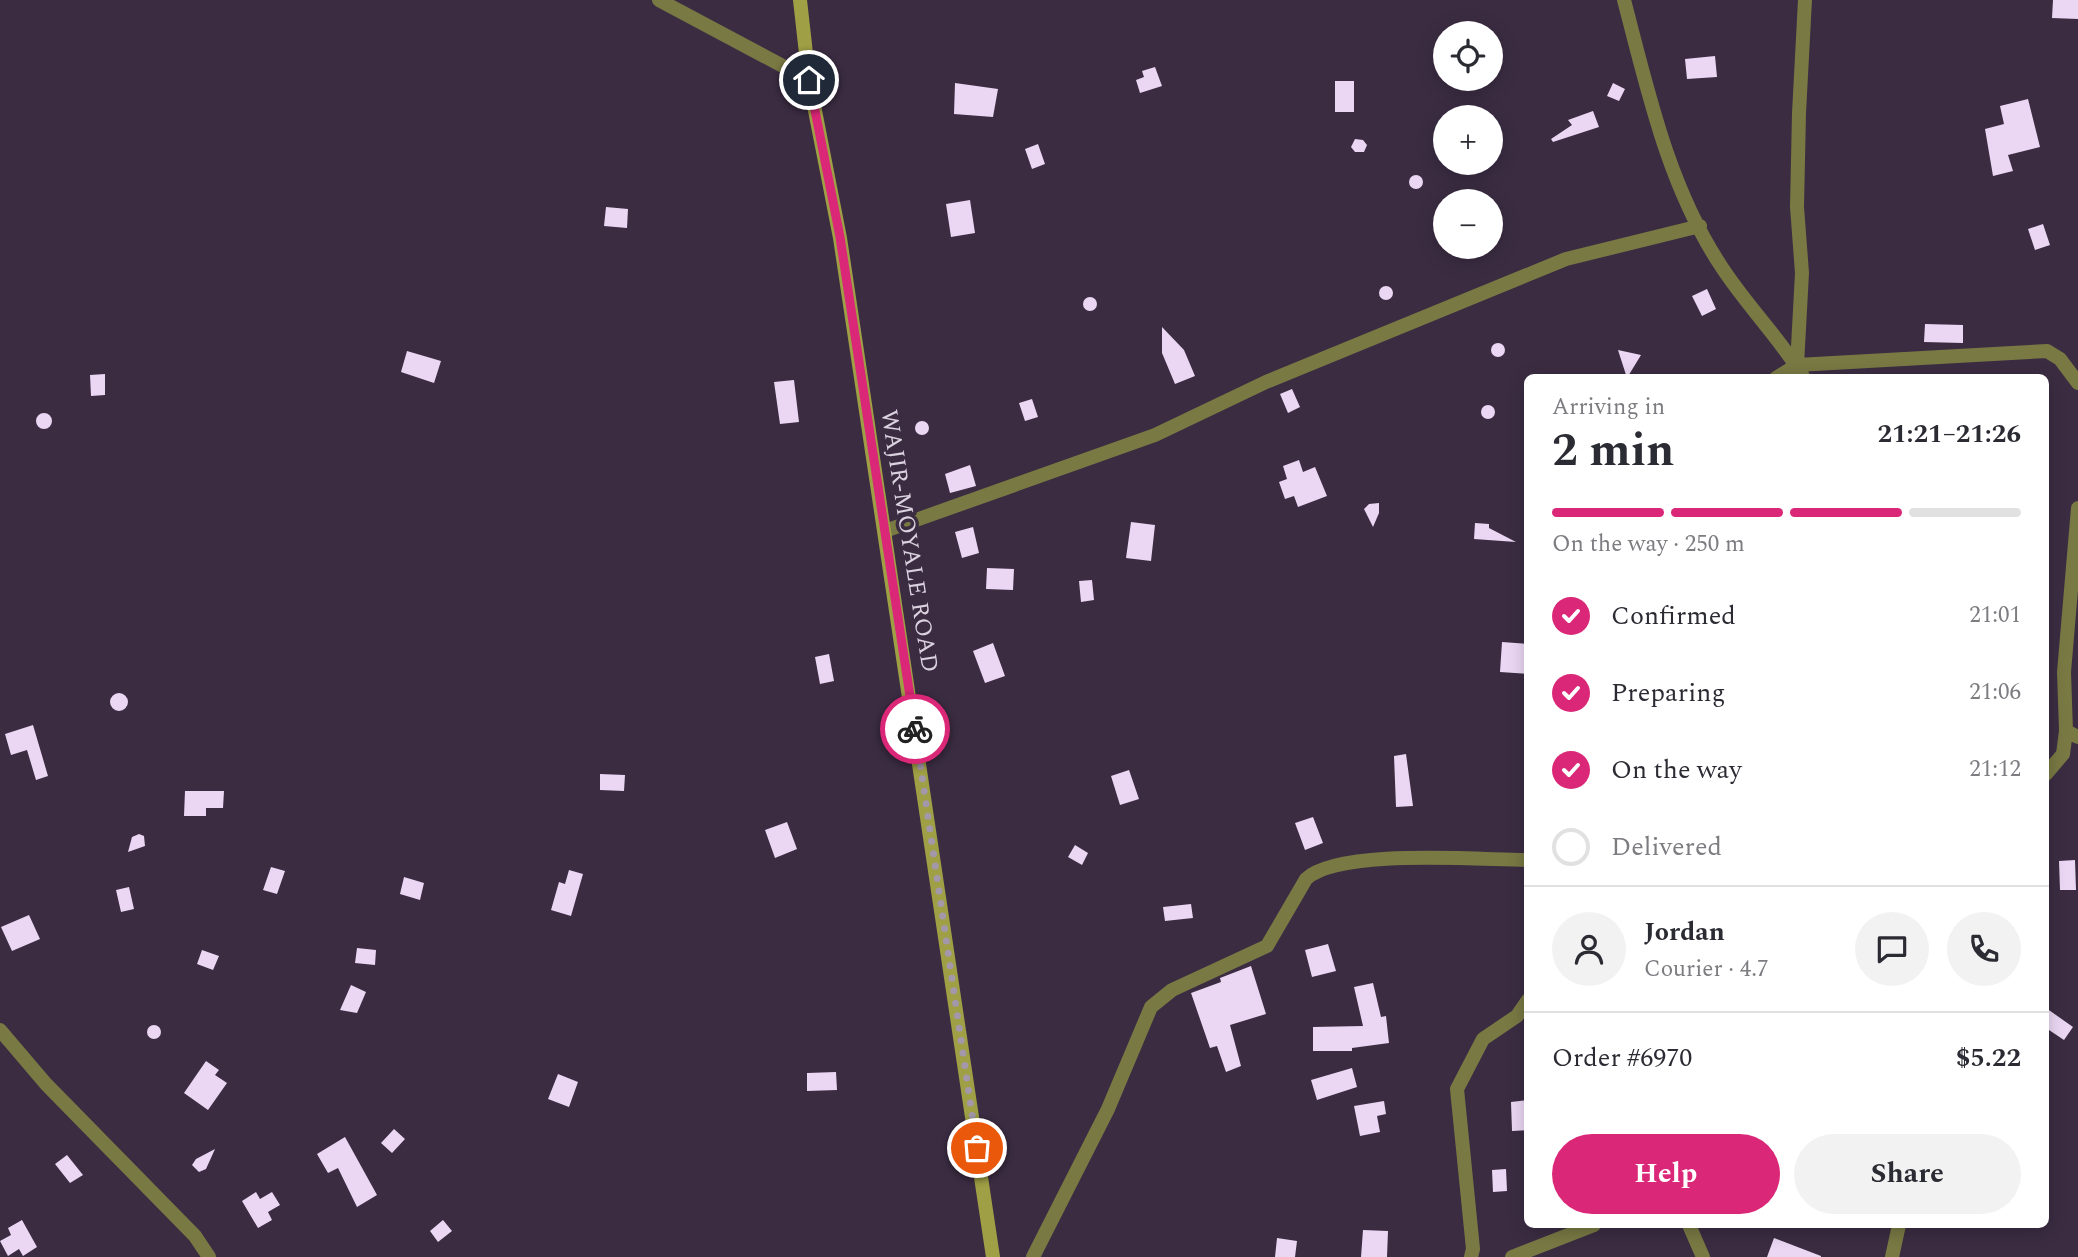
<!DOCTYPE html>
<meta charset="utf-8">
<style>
body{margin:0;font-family:Spectral,serif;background:#f2f2f3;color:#2b2b33;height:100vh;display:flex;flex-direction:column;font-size:26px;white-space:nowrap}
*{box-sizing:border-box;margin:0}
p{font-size:23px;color:#7c7c81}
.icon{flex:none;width:38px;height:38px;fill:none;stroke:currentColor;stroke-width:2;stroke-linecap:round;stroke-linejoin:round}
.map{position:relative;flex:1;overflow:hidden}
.panel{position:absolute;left:1524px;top:374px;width:525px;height:854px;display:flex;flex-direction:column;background:#fff;border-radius:10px;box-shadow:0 4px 18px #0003}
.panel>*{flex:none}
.controls{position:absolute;left:1433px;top:21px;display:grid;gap:14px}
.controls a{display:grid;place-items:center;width:70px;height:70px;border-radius:50%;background:#fff;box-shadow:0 4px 18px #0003;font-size:35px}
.pin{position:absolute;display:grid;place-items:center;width:60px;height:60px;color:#fff;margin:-30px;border:4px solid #fff;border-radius:50%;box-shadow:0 2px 7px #0007}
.courier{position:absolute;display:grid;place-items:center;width:70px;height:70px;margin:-35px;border:5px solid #db2777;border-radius:50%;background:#fff;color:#222;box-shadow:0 2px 9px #0007}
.summary em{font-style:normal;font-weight:700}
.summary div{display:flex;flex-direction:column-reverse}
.summary{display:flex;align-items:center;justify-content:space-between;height:119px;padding:0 28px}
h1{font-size:46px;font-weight:700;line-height:52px}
.bar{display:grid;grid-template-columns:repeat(4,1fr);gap:10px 7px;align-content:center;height:84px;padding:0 28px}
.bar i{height:9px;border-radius:5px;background:#e1e1e2}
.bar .active{background:#db2777}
.bar p{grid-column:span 4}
.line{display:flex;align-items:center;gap:18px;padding:0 28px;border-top:2px solid #e1e1e2}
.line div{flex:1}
.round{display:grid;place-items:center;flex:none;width:74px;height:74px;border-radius:37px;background:#f2f2f3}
ol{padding:0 28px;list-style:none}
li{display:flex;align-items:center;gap:21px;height:77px}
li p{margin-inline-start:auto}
li .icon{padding:7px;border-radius:50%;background:#db2777;color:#fff;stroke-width:4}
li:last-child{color:#7c7c81}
li i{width:38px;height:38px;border:4px solid #e1e1e2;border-radius:50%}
.button{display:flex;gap:14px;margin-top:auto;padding:14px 28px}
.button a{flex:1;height:80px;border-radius:42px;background:#db2777;color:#fff;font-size:28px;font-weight:700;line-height:80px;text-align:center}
.button a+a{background:#f2f2f3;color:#2b2b33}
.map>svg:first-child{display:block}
</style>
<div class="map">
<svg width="2078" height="1257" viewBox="0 0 2078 1257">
<rect width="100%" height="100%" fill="#3b2c42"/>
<path fill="#ebd7f4" d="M2053,0H2078V19L2052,18Z
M1715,56L1717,77L1687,79L1685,59Z
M1155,67L1162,86L1140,93L1136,80L1144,77L1142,71Z
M1335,81H1354V112H1335Z
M955,83L998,89L993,117L954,114Z
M1613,83L1625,89L1619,101L1607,96Z
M2028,99L2040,147L2008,155L2013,171L1993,176L1985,129L2004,124L2000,106Z
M1593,111L1599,127L1553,142L1551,139L1572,125L1568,120Z
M1355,139L1363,140L1367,145L1364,152H1355L1351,147Z
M1038,144L1045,164L1032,169L1025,149Z
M1409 182a7 7 0 1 1 14 0a7 7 0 1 1-14 0Z
M970,200L975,233L951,237L946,204Z
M606,207L628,209L627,228L604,226Z
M2043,224L2050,245L2035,250L2028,229Z
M1379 293a7 7 0 1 1 14 0a7 7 0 1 1-14 0Z
M1707,289L1716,309L1702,316L1692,296Z
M1083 304a7 7 0 1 1 14 0a7 7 0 1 1-14 0Z
M1925,324L1963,325V343L1924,342Z
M1162,327L1184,350L1195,376L1175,384L1162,353Z
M1491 350a7 7 0 1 1 14 0a7 7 0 1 1-14 0Z
M1618,350L1641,355L1627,378Z
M407,351L441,361L434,383L401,372Z
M105,374V395L91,396L90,375Z
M794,380L799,422L780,424L774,382Z
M1292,389L1300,407L1288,413L1280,394Z
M1032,399L1038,417L1025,421L1019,403Z
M1481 412a7 7 0 1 1 14 0a7 7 0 1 1-14 0Z
M36 421a8 8 0 1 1 16 0a8 8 0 1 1-16 0Z
M915 428a7 7 0 1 1 14 0a7 7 0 1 1-14 0Z
M1299,460L1303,472L1315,467L1327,496L1298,507L1294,496L1285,499L1279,482L1287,479L1283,466Z
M970,465L976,486L950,493L945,474Z
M1379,503V513L1373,527L1364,509L1369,504Z
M1131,522L1155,525L1151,561L1126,558Z
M1475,523L1489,524V528L1516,542L1474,539Z
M973,527L979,553L962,558L955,532Z
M987,568L1014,569L1013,590L986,589Z
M1092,580L1094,600L1081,602L1079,581Z
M1502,642L1528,644V674L1500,672Z
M993,643L1005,676L985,683L973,651Z
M829,654L834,681L820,684L815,657Z
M110 702a9 9 0 1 1 18 0a9 9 0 1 1-18 0Z
M33,725L48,776L36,780L27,750L11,755L5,734Z
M1406,754L1413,806L1396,807L1394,756Z
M1129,770L1139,799L1120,805L1111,776Z
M600,774L625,775L624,791L600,790Z
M185,791H224L223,808H206V816H184Z
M1313,817L1323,843L1305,850L1295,823Z
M787,822L797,849L775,858L765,830Z
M139,834L144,836L145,846L128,852L132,837Z
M1075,845L1088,853L1082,865L1068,857Z
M2075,860L2076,890H2060L2059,861Z
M271,867L285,871L277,894L263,890Z
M569,870L583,874L571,916L551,910L559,882L565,884Z
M404,877L424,883L420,900L400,894Z
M129,887L134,909L121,912L116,890Z
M1191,904L1193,918L1165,921L1163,907Z
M29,915L40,939L12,951L1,927Z
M1328,944L1336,971L1312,977L1305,950Z
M357,948L376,950L375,965L355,963Z
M202,950L219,956L213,970L197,964Z
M1251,966L1266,1014L1230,1025L1241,1066L1226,1072L1217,1046L1210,1048L1191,993L1221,982L1220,978Z
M1373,983L1381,1017L1386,1016L1389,1043L1352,1048V1051H1313V1027L1363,1026L1354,987Z
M351,985L366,992L357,1013L340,1010Z
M2046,1008L2073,1027L2064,1040L2046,1028Z
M147 1032a7 7 0 1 1 14 0a7 7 0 1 1-14 0Z
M206,1061L219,1070L215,1075L227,1083L208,1110L184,1093Z
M1352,1068L1357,1087L1317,1100L1311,1080Z
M836,1072L837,1090L807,1091V1073Z
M558,1074L578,1082L569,1107L548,1099Z
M1528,1100V1130L1512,1131L1511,1102Z
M1384,1101L1386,1114L1377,1116L1380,1132L1360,1136L1354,1106Z
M394,1129L405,1139L392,1153L381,1143Z
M345,1137L377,1195L357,1207L338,1168L328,1173L317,1154Z
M215,1149L206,1169L199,1172L192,1165L196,1159Z
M67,1155L83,1175L70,1183L55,1164Z
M1506,1169L1507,1191L1493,1192L1492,1170Z
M256,1192L260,1199L272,1192L280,1205L268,1212L272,1220L258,1228L242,1201Z
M22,1220L37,1247L23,1256L19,1249L8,1256L0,1241L11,1235L8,1228Z
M443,1220L452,1231L438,1242L430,1231Z
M1363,1230L1388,1231L1387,1257H1361Z
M1277,1238L1297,1241L1295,1257H1275Z
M1774,1238L1821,1256V1257H1767Z"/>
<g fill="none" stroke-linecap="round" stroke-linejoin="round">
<path stroke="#787943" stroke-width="14" d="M659,0L809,80
M1624,0C1648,91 1668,186 1721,266C1746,305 1780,338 1804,378
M1797,365L1802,273L1797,207L1799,113L1805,0
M1776,378L1797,365L2047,351L2060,359L2078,383
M2078,508L2064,672L2066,731L2078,737
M885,531L1155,435L1266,382L1566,259L1700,226
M2046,774L2063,754L2066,731
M0,1030L46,1084L195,1236L209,1257
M1689,1225L1703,1257
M1033,1257L1108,1109L1151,1007L1172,990L1267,946L1306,879C1339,848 1480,860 1528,860
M1471,1257L1473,1249L1457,1089L1483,1039L1517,1016L1528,1000
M1512,1257L1594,1225
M1892,1257L1899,1225"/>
<path stroke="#9f9f45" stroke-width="14" d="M800,0L809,80L840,238L993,1257"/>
</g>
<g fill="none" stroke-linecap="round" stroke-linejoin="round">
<path stroke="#a398a9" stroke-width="7" stroke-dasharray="0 12.6" d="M915,729L977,1148"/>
<path stroke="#db2777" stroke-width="9" d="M809,80L840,237L915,729"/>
</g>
<g text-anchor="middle" stroke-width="7" stroke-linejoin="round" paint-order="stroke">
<g font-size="24" fill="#dbd2e0" stroke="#3b2c42">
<text transform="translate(910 541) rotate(81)" y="8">WAJIR-MOYALE ROAD</text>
</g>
</g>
</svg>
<div class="controls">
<a><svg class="icon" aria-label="locate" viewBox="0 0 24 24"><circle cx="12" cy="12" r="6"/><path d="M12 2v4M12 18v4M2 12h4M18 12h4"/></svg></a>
<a>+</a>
<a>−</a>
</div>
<div class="pin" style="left:977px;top:1148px;background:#ea580c"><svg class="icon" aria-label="bag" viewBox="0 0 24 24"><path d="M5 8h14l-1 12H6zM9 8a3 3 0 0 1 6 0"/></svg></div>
<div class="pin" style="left:809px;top:80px;background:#1f2937"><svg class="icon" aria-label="home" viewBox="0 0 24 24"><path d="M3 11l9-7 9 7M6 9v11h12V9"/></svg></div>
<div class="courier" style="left:915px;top:729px"><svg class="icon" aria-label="bike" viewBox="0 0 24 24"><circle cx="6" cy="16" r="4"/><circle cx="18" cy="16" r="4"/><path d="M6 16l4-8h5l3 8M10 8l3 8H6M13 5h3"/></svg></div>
<section class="panel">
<div class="summary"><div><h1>2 min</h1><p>Arriving in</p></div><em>21:21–21:26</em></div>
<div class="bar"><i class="active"></i><i class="active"></i><i class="active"></i><i></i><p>On the way · 250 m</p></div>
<ol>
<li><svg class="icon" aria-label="check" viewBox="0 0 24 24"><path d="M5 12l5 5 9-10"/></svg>Confirmed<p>21:01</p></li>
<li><svg class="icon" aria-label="check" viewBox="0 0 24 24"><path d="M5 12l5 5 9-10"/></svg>Preparing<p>21:06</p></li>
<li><svg class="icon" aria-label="check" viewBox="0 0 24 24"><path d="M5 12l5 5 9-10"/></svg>On the way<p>21:12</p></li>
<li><i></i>Delivered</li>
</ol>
<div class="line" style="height:126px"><a class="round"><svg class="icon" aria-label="person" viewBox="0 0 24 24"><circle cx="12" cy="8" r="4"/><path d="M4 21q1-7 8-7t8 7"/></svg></a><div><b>Jordan</b><p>Courier · 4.7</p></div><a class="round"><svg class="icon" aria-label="chat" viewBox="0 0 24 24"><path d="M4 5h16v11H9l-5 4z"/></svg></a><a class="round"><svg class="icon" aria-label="phone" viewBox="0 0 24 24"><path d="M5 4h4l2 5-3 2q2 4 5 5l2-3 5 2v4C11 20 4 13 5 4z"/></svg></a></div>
<div class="line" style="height:91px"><div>Order #6970</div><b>$5.22</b></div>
<div class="button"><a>Help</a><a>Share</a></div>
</section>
</div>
